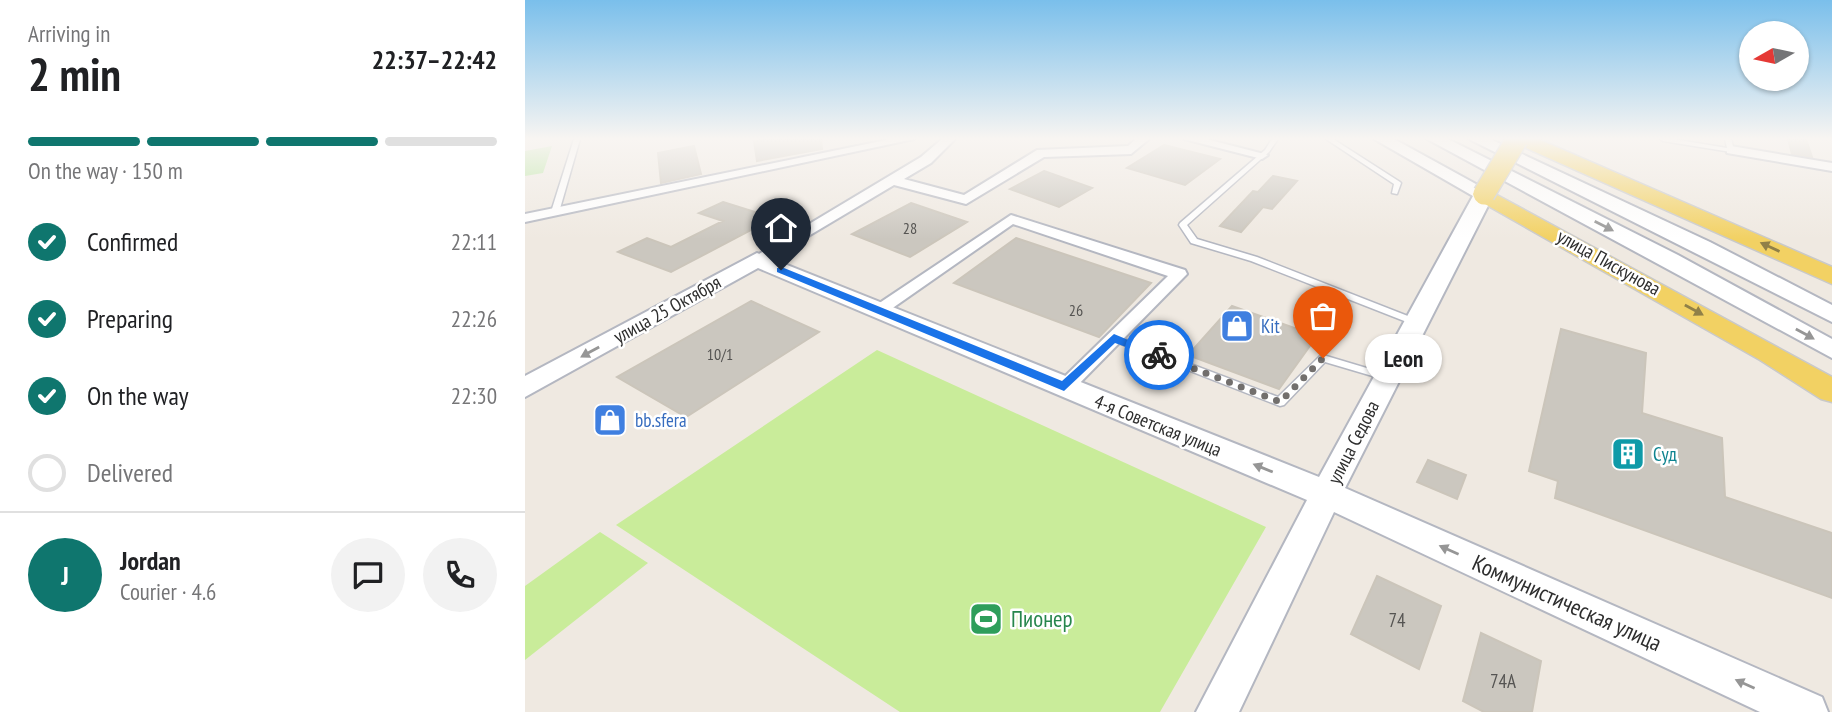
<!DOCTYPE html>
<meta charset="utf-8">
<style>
body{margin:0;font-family:"PT Sans Narrow",sans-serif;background:#f2f2f2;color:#202124;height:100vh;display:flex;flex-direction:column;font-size:26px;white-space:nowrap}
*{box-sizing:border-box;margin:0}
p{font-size:23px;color:#757577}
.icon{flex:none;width:38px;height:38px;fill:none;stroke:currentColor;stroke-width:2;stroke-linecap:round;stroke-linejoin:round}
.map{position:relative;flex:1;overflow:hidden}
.sheet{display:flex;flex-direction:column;background:#fff;width:525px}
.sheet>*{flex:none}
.needle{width:46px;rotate:261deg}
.controls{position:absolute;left:1214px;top:21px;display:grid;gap:14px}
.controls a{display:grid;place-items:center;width:70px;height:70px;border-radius:50%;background:#fff;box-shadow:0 2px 5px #0004;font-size:35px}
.pin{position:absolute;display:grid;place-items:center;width:60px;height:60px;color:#fff;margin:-72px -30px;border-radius:50% 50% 50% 0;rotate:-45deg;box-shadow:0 0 7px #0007}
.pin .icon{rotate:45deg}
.courier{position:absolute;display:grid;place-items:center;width:70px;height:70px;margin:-35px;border:5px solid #1a73e8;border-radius:50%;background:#fff;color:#222;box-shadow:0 2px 9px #0007}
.bubble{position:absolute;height:49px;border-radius:24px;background:#fff;box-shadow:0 2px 5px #0004;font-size:23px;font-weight:600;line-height:49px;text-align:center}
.summary em{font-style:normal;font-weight:600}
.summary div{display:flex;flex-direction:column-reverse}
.summary{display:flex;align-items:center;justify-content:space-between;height:119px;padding:0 28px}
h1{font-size:46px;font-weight:600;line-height:52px}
.bar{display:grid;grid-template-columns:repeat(4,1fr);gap:10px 7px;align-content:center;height:84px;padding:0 28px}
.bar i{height:9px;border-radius:5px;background:#e0e0e0}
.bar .on{background:#0f766e}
.bar p{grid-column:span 4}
.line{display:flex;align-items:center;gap:18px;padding:0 28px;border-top:2px solid #e0e0e0}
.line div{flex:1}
.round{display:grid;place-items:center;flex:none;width:74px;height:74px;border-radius:37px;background:#f2f2f2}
ol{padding:0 28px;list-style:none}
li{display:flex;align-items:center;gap:21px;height:77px}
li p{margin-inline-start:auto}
li .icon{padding:7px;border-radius:50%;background:#0f766e;color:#fff;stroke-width:4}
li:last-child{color:#757577}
li i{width:38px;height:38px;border:4px solid #e0e0e0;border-radius:50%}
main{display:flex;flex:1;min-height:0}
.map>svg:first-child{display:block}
</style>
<main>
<section class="sheet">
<div class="summary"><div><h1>2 min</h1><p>Arriving in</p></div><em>22:37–22:42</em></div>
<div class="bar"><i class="on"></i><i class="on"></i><i class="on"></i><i></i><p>On the way · 150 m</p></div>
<ol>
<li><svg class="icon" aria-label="check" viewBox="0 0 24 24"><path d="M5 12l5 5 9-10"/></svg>Confirmed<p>22:11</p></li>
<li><svg class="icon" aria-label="check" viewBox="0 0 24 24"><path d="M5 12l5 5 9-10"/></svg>Preparing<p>22:26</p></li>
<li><svg class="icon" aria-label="check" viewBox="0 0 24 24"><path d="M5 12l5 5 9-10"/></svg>On the way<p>22:30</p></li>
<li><i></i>Delivered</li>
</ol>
<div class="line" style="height:126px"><b class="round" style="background:#0f766e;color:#fff">J</b><div><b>Jordan</b><p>Courier · 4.6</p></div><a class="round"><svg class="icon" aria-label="chat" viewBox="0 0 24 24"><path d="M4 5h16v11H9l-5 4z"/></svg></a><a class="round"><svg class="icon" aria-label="phone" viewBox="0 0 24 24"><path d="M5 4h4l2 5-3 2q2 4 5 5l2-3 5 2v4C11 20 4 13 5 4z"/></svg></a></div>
</section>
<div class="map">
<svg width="1307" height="712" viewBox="0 0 1307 712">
<rect width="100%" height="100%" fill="#efe9e1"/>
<path fill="#b6e59e" d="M27,146L18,173L0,176V151Z"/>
<path fill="#c9ec9a" d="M352,350L741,527L635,712H375L91,525Z
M75,532L123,563L0,660V586Z"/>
<path fill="#cbc7bf" stroke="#cbc5ba" stroke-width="2" d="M243,139H296L297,149L232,161L229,141Z
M1263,139H1281L1287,157L1267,154Z
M639,145L695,159L660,185L602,168Z
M169,146L176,174L136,183L133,153Z
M519,171L567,188L534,207L485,189Z
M748,176L772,181L747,209L738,207L716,232L695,226L728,191L733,192Z
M198,202L249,218L146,272L93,252L122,238L146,247L198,221L174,213Z
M386,203L442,222L385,257L327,234Z
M491,238L626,283L574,337L429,283Z
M226,301L294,332L161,417L92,377Z
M707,306L792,336L754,389L663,355Z
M1036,329L1121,353L1117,413L1197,438L1200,497L1307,533V598L1030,498L1033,481L1004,471Z
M903,460L941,475L932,499L892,482Z
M852,576L916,606L894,669L826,634Z
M956,633L1016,661L1007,712H959L938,701Z"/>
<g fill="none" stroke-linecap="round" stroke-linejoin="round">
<defs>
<path id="lane" d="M49,139H55L34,212L33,214H27L26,212Z
M747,139H753L744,152L662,225L672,239L732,257L893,320L895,322L893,324H887L726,261L666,243L654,225L655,223L740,150Z
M801,139H808L875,182L876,183L872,194L867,193L869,184Z
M1135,139H1148L1202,148L1200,139H1206L1209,150L1206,152L1138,141Z
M589,335L753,397L795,356L798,355L865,375L866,377L861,380L800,362L759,405L755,406L586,340L584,338L586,336Z"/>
<path id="street" d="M366,139H389L0,222V214Z
M417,139H430L406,163L379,179L439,195L512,150L603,146L611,139H624L606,154L519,157L441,204L369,185L238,263H226L224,260L396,157Z
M659,139H681L743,155L737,159Z
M1206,146L1307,163V171L1202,153V147Z
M486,215L660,270L662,274L546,392L539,394L529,387L643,276L488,224L359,314L353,315L344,310Z"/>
<path id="secondary" d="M849,139H869L969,194L820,488L1297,697L1303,712H1235L809,512L714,712H671L782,500L233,268L0,397V376L232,253L794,477L948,196Z
M902,139H923L1153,255L1307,339V358Z
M944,139H965L1185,242L1307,305V322Z"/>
<path id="primary" d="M988,139H1013L1307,267V284L990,143Z
M959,188L1307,377V402L1296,399L1235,360L951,199L948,194L951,189Z"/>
</defs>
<use href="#lane" stroke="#b4b7c1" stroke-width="3"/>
<use href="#street" stroke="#b4b7c1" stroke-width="4"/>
<use href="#secondary" stroke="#b4b7c1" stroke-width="4"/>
<use href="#primary" stroke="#c9c9c9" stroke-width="3"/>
<use href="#lane" fill="#fff" fill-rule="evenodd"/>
<use href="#street" fill="#fff" fill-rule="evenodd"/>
<use href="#secondary" fill="#fff" fill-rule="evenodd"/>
<use href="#primary" fill="#f2d163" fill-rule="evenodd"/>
<defs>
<path id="primary-bridge" d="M959,194L992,139"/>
</defs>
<use href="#primary-bridge" stroke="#c9c9c9" stroke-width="24" stroke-linecap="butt"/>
<use href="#primary-bridge" stroke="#f2d163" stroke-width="21"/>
</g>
<defs><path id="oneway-solid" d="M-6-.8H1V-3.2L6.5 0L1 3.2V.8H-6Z" transform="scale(1.75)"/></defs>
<g fill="#969696">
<use href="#oneway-solid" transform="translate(1079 226) rotate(27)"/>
<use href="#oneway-solid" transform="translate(1280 334) rotate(29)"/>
<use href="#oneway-solid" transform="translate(65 352) rotate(151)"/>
<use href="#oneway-solid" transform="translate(738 468) rotate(-158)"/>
<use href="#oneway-solid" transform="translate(924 550) rotate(-156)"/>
<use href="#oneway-solid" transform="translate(1220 684) rotate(-156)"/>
</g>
<g fill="#908048">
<use href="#oneway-solid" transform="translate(1245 247) rotate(-155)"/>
<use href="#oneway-solid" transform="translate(1169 310) rotate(29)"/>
</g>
<linearGradient id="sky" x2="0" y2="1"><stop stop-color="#7abfeb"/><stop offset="0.58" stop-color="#f8f5f2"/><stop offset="1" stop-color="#f8f5f2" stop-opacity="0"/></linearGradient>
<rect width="1307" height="239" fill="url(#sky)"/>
<path fill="#1a73e8" d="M252,268H259L537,381L589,334L639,355L634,359L590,343L539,391L252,272Z"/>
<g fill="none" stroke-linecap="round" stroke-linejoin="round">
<path stroke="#726f6d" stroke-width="7" stroke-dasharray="0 12.6" d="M634,355L755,402L798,358"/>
</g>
<defs>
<symbol id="shop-square" viewBox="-11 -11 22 22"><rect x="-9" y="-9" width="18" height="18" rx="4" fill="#3f7fe0" stroke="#fff"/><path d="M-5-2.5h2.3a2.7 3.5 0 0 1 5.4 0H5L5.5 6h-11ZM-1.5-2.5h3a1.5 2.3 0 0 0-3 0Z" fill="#fff"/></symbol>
<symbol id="building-square" viewBox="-11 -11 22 22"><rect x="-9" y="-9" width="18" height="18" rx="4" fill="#0f9aa8" stroke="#fff"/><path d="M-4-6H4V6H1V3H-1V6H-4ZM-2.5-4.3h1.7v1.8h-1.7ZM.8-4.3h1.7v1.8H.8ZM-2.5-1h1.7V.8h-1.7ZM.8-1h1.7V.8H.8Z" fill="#fff"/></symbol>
<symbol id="stadium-square" viewBox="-11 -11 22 22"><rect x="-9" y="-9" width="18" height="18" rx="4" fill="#2e9e5b" stroke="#fff"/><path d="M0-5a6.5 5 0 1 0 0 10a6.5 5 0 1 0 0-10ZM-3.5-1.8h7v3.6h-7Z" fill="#fff"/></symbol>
</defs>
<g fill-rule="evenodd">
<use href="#shop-square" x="693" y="307" width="38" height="38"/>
<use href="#shop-square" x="66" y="401" width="38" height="38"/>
<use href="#building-square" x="1084" y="435" width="38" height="38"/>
<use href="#stadium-square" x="442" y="600" width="38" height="38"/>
</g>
<g text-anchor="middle" stroke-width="5" stroke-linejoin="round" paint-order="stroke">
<g font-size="16" fill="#555452">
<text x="385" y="234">28</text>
<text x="551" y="316">26</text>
<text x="195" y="360">10/1</text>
</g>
<g font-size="19" fill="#2e2e2e" stroke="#fff">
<text transform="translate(1084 262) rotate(29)" y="7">улица Пискунова</text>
<text transform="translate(142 309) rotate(-29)" y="7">улица 25 Октября</text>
<text transform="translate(633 425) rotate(22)" y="7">4-я Советская улица</text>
<text transform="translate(828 442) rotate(-63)" y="7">улица Седова</text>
</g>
<g font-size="19" fill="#366cbe" stroke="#fff" text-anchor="start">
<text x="736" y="333">Kit</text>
<text x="110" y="427">bb.sfera</text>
</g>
<g font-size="19" fill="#0d838f" stroke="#fff" text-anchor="start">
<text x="1128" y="461">Суд</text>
</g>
<g font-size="19" fill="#555452">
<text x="872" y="627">74</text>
<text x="978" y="688">74А</text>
</g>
<g font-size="23" fill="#2e2e2e" stroke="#fff">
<text transform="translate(1042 603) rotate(24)" y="8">Коммунистическая улица</text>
</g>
<g font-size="23" fill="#27864d" stroke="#fff" text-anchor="start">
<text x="486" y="627">Пионер</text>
</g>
</g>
</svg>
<div class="controls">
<a><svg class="needle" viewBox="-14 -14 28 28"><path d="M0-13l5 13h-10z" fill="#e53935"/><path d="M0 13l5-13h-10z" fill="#757577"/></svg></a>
</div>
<div class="pin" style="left:798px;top:358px;background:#ea580c"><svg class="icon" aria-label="bag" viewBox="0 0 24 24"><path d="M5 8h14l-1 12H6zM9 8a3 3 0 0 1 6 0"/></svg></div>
<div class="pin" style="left:256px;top:270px;background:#1f2937"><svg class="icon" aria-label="home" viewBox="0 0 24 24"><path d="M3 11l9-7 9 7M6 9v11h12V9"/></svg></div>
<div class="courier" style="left:634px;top:355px"><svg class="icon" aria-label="bike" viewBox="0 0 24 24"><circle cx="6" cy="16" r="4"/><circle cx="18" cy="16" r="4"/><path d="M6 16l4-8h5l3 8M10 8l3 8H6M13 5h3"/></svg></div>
<div class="bubble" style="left:840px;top:334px;width:77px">Leon</div>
</div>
</main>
